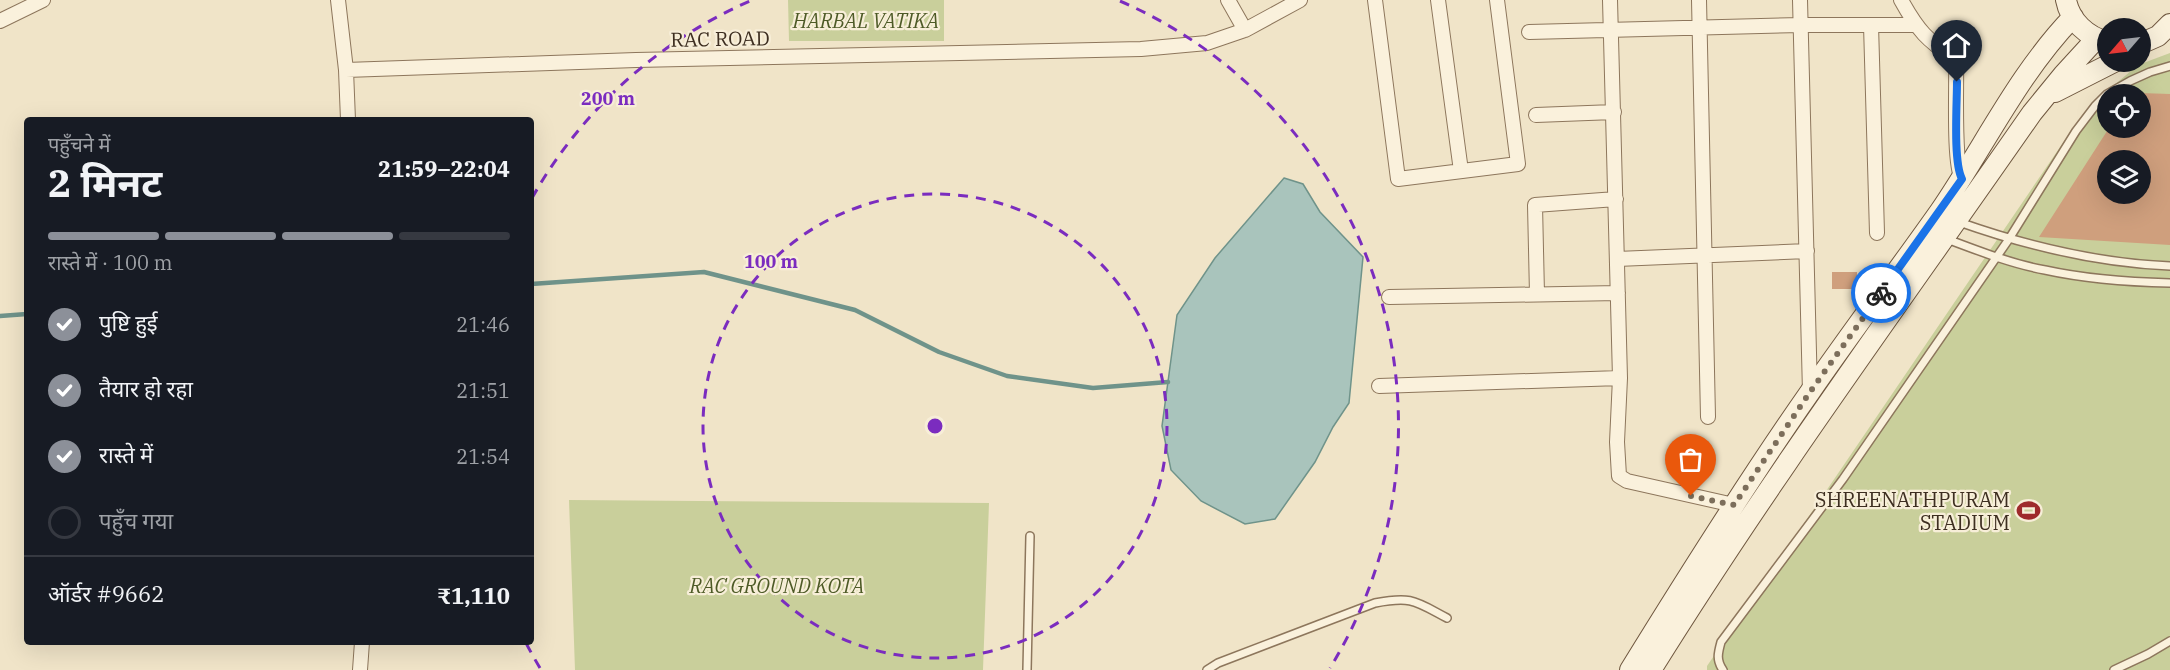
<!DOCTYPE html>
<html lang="hi">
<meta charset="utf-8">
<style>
body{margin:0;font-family:"IBM Plex Serif","Noto Sans Devanagari",serif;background:#242831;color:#f1f3f6;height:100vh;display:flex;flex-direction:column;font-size:22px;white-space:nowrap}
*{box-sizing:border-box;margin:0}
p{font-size:20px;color:#9ea1a6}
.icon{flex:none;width:33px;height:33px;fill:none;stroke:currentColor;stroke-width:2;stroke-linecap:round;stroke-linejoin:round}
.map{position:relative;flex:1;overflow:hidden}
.details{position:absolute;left:24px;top:117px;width:510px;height:528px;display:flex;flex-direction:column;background:#171b24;border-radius:6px;box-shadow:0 6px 24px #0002}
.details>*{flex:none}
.needle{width:39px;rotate:242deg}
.fabs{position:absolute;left:2097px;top:18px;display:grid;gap:12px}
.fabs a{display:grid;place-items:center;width:54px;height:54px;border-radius:50%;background:#171b24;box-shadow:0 6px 24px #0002;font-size:30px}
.pin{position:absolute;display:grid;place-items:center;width:51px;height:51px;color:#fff;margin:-62px -26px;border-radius:50% 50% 50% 0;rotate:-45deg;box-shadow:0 0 6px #0007}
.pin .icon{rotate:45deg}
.courier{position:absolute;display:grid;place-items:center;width:60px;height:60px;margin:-30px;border:4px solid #1a73e8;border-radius:50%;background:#fff;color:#222;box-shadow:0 2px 8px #0007}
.headline em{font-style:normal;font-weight:700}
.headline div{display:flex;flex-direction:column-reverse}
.headline{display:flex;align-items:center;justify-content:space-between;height:102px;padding:0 24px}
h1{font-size:39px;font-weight:700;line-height:45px}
.bar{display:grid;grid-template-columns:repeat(4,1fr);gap:9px 6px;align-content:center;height:72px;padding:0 24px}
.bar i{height:8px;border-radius:4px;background:#363941}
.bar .active{background:#8c9099}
.bar p{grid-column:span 4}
.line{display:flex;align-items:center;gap:15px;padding:0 24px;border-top:2px solid #363941}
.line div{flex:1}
ol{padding:0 24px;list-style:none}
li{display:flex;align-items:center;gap:18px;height:66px}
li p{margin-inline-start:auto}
li .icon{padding:6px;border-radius:50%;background:#8c9099;color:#fff;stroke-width:4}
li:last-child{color:#9ea1a6}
li i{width:33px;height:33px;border:3px solid #363941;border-radius:50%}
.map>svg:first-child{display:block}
</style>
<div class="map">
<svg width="2170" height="670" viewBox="0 0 2170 670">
<rect width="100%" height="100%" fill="#f0e4c8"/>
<path fill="#c9cf9b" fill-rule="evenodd" d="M788,0H944V41H789Z
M2170,53V670H1707V666L2071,131L2100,97L2138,65ZM2108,94H2140V128H2108ZM2108,160H2140V194H2108Z
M569,500L989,503L983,670H575Z"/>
<path fill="#a9c4bc" stroke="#6f938a" stroke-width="1.5" d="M1284,178L1303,184L1320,212L1363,257L1349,403L1333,427L1315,462L1275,519L1245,524L1201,501L1171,470L1162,426L1177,315L1215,258Z"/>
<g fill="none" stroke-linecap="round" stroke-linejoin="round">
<path stroke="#6f938a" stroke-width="4.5" d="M531,284L704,272L855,310L939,352L1007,376L1093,388L1168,382
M0,316L27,314"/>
</g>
<path fill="#cf9f7d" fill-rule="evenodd" d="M2140,93L2170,94V245L2039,237L2109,128H2140ZM2108,160H2140V194H2108Z
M1832,272H1857V289H1832Z"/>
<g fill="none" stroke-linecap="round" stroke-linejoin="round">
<defs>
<path id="lane" d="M1959,222C2027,246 2098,263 2170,266
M1947,239C1979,251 2012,264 2045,270C2086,279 2128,282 2170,283
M1027,670L1030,536
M1207,670L1218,663L1375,603C1412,596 1415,601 1447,618
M1723,670C1716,660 1718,653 1721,642L1843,479L2009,239L2076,131L2095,106L2107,94L2130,81L2150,72L2170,66
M2114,670L2148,654L2170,641"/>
<path id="street" d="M338,0L346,70L348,120
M1228,0L1245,30
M1375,0L1398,179L1518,164L1497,0
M1438,0L1461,171
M1610,0L1620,378L1617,442L1619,476L1627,481L1734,505
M1699,0L1708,417
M1800,0L1810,392
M1901,0C1918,31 1927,40 1956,60C1957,84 1953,162 1962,179
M0,21L43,0
M1871,25L1877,233
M1529,32L1801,25H1915
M346,70L636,60L1141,49L1207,43L1245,30L1300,0
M1536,115L1614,112
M1617,259L1807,251
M1537,294L1535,205L1616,199
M1389,297L1618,293
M1379,386L1620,378
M360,670L362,642"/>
<path id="secondary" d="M2066,0C2070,21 2087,37 2108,42
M2140,44L2158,36L2170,24
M2055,92L2114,62
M1630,670C1688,576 1747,482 1810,392C1852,331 1897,272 1940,211C1984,147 2018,74 2073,17
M1651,670C1770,479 1904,297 2032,113L2063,75L2096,39"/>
</defs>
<use href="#lane" stroke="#8d765c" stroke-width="10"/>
<use href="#street" stroke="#8d765c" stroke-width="16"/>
<use href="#secondary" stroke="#6f573f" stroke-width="22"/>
<use href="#lane" stroke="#faf1dc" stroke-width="7"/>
<use href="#street" stroke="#faf1dc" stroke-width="14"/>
<use href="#secondary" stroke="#faf1dc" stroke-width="20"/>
</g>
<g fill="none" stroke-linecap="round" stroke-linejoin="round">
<path stroke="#7c6e5b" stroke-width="6" stroke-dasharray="0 10.8" d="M1691,496L1734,505L1810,392L1881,293"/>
<path stroke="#1a73e8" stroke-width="8" d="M1881,293L1962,179C1953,162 1957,104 1957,82"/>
</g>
<g fill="none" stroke="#7b2cbf" stroke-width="3" stroke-dasharray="10 8">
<circle cx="935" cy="426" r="232"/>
<path d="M540 668A463 463 0 0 1 526 643M532 198A463 463 0 0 1 750 1M1120 1A463 463 0 0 1 1330 668"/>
</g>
<defs>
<symbol id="stadium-bare" viewBox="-9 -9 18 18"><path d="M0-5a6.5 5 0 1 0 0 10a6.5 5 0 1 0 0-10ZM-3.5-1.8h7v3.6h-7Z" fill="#9e2a2b" stroke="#f7eed8" stroke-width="2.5" paint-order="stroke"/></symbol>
</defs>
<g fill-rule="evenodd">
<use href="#stadium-bare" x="2012" y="494" width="33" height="33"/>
</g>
<g text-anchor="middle" stroke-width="4.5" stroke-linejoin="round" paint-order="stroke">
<g font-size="20" font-style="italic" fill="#4d5a26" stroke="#f7eed8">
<text x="866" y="28">HARBAL VATIKA</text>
<text x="777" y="593">RAC GROUND KOTA</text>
</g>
<g font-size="20" fill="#3d2e20" stroke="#f7eed8">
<text transform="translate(720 39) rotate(-1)" y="7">RAC ROAD</text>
</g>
<g font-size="20" fill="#3d2e20" stroke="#f7eed8" text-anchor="end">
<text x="2010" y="507">SHREENATHPURAM<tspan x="2010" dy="23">STADIUM</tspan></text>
</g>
</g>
<circle cx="935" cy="426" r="9" fill="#7b2cbf" stroke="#f7eed8" stroke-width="3"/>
<g font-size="18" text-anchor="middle" font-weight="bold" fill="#7b2cbf" stroke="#f7eed8" stroke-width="4.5" stroke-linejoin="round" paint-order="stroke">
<text x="608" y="105">200 m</text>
<text x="771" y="268">100 m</text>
</g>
</svg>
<div class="fabs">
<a><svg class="needle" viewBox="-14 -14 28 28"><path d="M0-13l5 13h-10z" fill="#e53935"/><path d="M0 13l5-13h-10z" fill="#9ea1a6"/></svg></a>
<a><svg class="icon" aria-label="locate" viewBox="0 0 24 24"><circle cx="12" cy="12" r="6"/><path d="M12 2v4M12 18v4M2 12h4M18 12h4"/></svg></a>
<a><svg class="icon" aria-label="layers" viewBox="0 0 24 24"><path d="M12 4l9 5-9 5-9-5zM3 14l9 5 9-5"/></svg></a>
</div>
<div class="pin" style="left:1691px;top:496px;background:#ea580c"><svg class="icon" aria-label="bag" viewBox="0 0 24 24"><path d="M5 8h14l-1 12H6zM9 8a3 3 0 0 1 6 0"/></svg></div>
<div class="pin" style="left:1957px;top:82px;background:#1f2937"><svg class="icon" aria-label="home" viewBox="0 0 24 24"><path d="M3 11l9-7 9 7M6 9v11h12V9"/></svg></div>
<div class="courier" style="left:1881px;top:293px"><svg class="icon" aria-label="bike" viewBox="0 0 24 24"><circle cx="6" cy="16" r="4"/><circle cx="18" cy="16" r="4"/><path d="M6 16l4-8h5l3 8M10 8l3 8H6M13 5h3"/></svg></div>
<section class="details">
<div class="headline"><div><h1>2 मिनट</h1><p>पहुँचने में</p></div><em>21:59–22:04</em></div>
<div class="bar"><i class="active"></i><i class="active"></i><i class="active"></i><i></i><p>रास्ते में · 100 m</p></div>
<ol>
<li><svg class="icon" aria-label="check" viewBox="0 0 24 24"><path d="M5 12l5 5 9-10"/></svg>पुष्टि हुई<p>21:46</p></li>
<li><svg class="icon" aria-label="check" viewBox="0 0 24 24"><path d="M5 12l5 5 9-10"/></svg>तैयार हो रहा<p>21:51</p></li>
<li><svg class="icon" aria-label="check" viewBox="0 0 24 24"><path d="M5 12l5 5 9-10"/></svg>रास्ते में<p>21:54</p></li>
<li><i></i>पहुँच गया</li>
</ol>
<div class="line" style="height:78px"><div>ऑर्डर #9662</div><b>₹1,110</b></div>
</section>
</div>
